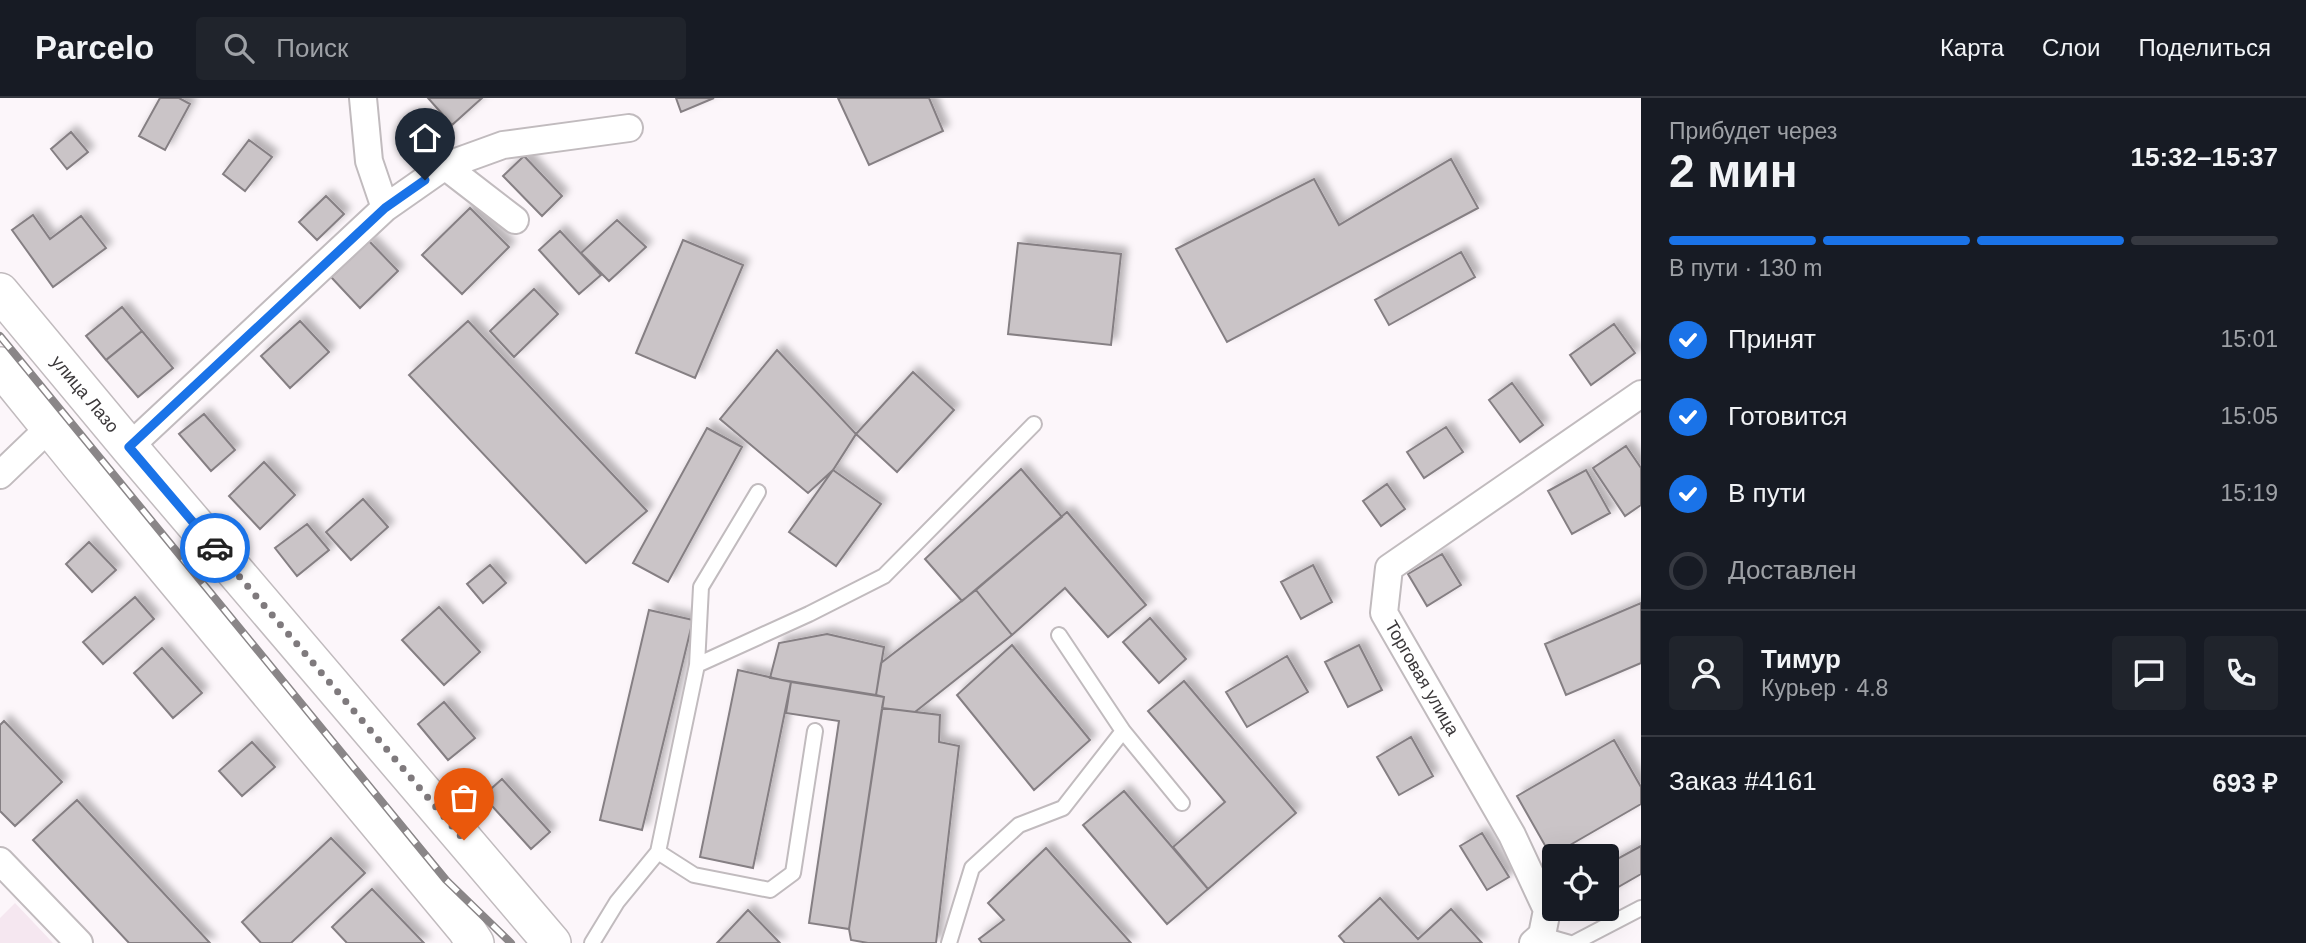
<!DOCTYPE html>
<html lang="ru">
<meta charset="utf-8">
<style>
body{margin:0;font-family:Helvetica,sans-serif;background:#20242c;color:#f1f3f6;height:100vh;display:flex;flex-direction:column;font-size:26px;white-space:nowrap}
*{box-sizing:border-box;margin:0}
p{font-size:23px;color:#9ea1a6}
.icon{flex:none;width:38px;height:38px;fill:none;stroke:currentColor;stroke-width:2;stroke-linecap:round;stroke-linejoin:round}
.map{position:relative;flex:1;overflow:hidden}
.sheet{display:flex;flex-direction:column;background:#171b24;width:665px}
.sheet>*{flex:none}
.tools{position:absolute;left:1542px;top:746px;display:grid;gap:14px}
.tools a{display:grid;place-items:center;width:77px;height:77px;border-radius:7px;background:#171b24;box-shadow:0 7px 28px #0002;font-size:35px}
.pin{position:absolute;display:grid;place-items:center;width:60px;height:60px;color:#fff;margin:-72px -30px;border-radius:50% 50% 50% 0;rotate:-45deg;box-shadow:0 0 7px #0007}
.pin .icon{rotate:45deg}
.courier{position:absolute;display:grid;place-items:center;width:70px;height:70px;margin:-35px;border:5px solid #1a73e8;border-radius:50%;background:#fff;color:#222;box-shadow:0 2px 9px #0007}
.overview em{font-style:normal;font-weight:600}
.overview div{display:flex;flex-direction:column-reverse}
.overview{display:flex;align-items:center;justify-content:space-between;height:119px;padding:0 28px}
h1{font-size:46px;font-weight:600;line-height:52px}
.bar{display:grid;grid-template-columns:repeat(4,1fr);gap:10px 7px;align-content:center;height:84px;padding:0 28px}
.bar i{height:9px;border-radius:5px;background:#363941}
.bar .selected{background:#1a73e8}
.bar p{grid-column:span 4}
.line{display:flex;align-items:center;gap:18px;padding:0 28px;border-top:2px solid #363941}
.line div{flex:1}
.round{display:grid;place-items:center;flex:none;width:74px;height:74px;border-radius:7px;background:#20242c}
ol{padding:0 28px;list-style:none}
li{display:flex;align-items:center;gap:21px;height:77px}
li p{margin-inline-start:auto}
li .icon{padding:7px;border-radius:50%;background:#1a73e8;color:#fff;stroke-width:4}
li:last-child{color:#9ea1a6}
li i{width:38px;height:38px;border:4px solid #363941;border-radius:50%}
header{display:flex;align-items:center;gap:42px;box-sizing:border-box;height:98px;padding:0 35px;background:#171b24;border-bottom:2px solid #363941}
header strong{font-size:33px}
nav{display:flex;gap:38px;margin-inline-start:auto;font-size:24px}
.search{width:490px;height:63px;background:#20242c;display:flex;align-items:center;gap:18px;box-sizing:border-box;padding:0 24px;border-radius:7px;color:#9ea1a6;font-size:26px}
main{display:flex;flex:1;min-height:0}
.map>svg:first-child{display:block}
</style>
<header>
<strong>Parcelo</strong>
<div class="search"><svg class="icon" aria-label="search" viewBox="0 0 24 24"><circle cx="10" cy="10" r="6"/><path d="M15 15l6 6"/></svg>Поиск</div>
<nav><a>Карта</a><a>Слои</a><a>Поделиться</a></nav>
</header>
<main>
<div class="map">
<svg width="1641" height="845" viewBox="0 0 1641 845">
<defs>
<filter id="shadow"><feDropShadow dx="6" dy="-6" stdDeviation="3.5" flood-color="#0004"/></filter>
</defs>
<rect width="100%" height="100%" fill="#fcf6fa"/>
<path fill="#f5e7f0" d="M15,805L53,845H0V820Z"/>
<path fill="#cac4c7" stroke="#857f83" stroke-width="2" filter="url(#shadow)" d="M160,0H179L190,6L165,52L139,38Z
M428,0H482L452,27Z
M676,0H714L681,14Z
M838,0H929L943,33L869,67Z
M71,34L88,54L67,71L51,51Z
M249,42L272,59L245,93L223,76Z
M524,58L562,98L542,118L503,78Z
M1451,61L1478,110L1227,244L1176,151L1314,81L1339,127Z
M326,98L344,116L317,142L299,124Z
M470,110L509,149L462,196L422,157Z
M33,117L50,141L81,118L106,150L53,189L12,132Z
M617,122L646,149L609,183L581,155Z
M560,133L601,177L579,196L539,152Z
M683,142L743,167L695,280L636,255Z
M369,143L398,173L360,210L331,179Z
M1018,145L1121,156L1111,247L1008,236Z
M1461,154L1475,179L1389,227L1375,202Z
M534,191L558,216L514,259L490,233Z
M122,209L142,233L106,262L86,238Z
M300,223L329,254L290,290L261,258Z
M468,223L647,413L586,465L409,277Z
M1614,226L1635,255L1591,287L1570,257Z
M142,233L173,270L138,299L106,262Z
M777,252L856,336L833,372L808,395L720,321Z
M913,274L954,312L897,374L856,336Z
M1512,285L1543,327L1520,344L1489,302Z
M204,316L235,352L211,373L179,336Z
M1446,329L1463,354L1424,380L1407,354Z
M707,330L742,349L668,484L633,465Z
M1626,348L1641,370V407L1625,418L1593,370Z
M264,364L295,397L260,431L229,398Z
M1021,371L1062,419L962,503L925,461Z
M833,372L881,406L836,468L789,434Z
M1586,372L1610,415L1572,436L1548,393Z
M1387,386L1405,411L1381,428L1363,403Z
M363,401L388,429L351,462L326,434Z
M1067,414L1146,507L1108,539L1065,490L1012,537L976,492Z
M307,426L329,452L297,478L275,450Z
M89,444L116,472L92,494L66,466Z
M1442,456L1461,487L1427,508L1408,476Z
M490,467L506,485L483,505L467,486Z
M1313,467L1332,504L1301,521L1281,484Z
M976,492L1012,537L915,614L882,610L884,599L876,597L881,565Z
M135,499L154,521L103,566L83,544Z
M1641,505V565L1566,597L1545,546Z
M439,509L480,554L444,587L402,542Z
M649,512L693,522L642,732L600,722Z
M1150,520L1186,561L1159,585L1123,544Z
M827,536L884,549L876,597L770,580L779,545Z
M1012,547L1090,642L1034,692L957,597Z
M1359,547L1382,592L1348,609L1325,564Z
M162,550L202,595L173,620L134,575Z
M1287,558L1308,594L1247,629L1226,594Z
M738,572L791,584L753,770L700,759Z
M1184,583L1296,715L1208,791L1173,749L1225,704L1148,613Z
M791,584L884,599L849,831L809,825L839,623L786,615Z
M444,604L475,640L448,662L418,626Z
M882,610L940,617L939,644L959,648L936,845H868L851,842L849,831Z
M4,623L62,684L15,728L0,713V627Z
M1411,639L1433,678L1399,697L1377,659Z
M1614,642L1641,689V706L1551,758L1517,698Z
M252,644L275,669L242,698L219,673Z
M502,681L550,734L531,751L483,698Z
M1124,693L1208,791L1167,826L1083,727Z
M77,702L210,845H129L33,742Z
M1482,735L1509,779L1487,792L1460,748Z
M331,740L365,775L291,845H261L242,824Z
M1641,748V776L1606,796V767Z
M1046,750L1131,845H982L979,841L1004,822L988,805Z
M372,791L424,845H347L332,829Z
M1380,800L1418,841L1451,811L1482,845H1345L1339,838Z
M748,812L780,845H717Z"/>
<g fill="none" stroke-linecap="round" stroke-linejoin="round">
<defs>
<path id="lane" d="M697,567L809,516L884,478L1034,326
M1123,633L1182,705
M658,754L694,777L770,792L793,775L815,633
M1542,837L1570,845
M592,845L617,804L658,754L697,567L701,489L758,394
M949,845L972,770L1019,727L1063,710L1123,633L1059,537
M1574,845L1641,810"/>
<path id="street" d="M363,0L369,63L385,110
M445,68L515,122
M129,349L385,110L445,68L503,47L629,30
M0,377L50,329
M0,763L79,845
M1533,845L1542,837L1547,812L1512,737L1384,515L1389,470L1641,296"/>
<path id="secondary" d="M0,194L129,349L552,845
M0,268L82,369L466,831L475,845"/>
</defs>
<use href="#lane" stroke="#c1bbbe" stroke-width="18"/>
<use href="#street" stroke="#c1bbbe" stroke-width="30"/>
<use href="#secondary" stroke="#c1bbbe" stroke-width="40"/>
<use href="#lane" stroke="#fff" stroke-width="14"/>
<use href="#street" stroke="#fff" stroke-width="26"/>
<use href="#secondary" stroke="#fff" stroke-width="37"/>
<defs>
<path id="rail" d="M0,238L446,782L511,845"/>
</defs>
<use href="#rail" stroke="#8a8688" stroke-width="8"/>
<use href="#rail" stroke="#fff" stroke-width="5" stroke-dasharray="16" stroke-linecap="butt"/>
</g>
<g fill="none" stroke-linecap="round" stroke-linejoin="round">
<path stroke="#7f7a7d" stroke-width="7" stroke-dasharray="0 12.6" d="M215,450L464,742"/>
<path stroke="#1a73e8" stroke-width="9" d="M215,450L129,349L385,110L425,82"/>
</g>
<g text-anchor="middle" stroke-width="5" stroke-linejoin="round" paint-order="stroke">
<g font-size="18" fill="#3b383a" stroke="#fff">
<text transform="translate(85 296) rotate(50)" y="6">улица Лазо</text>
<text transform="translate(1422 580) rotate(60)" y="6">Торговая улица</text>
</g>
</g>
</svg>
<div class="tools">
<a><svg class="icon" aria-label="locate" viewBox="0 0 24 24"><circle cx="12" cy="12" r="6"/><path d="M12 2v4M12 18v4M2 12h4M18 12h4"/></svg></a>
</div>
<div class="pin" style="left:464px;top:742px;background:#ea580c"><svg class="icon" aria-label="bag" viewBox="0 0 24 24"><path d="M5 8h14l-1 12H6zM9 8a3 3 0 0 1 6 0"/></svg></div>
<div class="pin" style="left:425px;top:82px;background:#1f2937"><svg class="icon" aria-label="home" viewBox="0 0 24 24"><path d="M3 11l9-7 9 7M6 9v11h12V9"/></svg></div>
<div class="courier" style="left:215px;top:450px"><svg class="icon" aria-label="car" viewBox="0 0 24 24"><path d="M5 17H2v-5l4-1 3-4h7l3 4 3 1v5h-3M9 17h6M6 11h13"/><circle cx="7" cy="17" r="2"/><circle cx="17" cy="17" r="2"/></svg></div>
</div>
<section class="sheet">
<div class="overview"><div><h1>2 мин</h1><p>Прибудет через</p></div><em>15:32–15:37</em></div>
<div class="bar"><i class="selected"></i><i class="selected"></i><i class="selected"></i><i></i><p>В пути · 130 m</p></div>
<ol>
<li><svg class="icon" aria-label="check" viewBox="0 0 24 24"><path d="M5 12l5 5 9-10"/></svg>Принят<p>15:01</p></li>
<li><svg class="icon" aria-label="check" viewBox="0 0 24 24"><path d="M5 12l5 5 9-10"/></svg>Готовится<p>15:05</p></li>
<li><svg class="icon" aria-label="check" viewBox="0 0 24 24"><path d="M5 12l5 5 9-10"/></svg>В пути<p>15:19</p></li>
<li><i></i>Доставлен</li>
</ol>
<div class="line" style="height:126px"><a class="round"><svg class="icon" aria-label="person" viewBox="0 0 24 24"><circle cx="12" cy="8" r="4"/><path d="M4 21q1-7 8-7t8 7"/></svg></a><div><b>Тимур</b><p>Курьер · 4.8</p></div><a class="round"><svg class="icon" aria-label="chat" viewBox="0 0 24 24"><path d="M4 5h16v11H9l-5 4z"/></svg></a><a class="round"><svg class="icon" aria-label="phone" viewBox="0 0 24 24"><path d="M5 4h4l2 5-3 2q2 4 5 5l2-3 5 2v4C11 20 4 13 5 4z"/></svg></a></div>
<div class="line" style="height:91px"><div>Заказ #4161</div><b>693 ₽</b></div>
</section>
</main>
